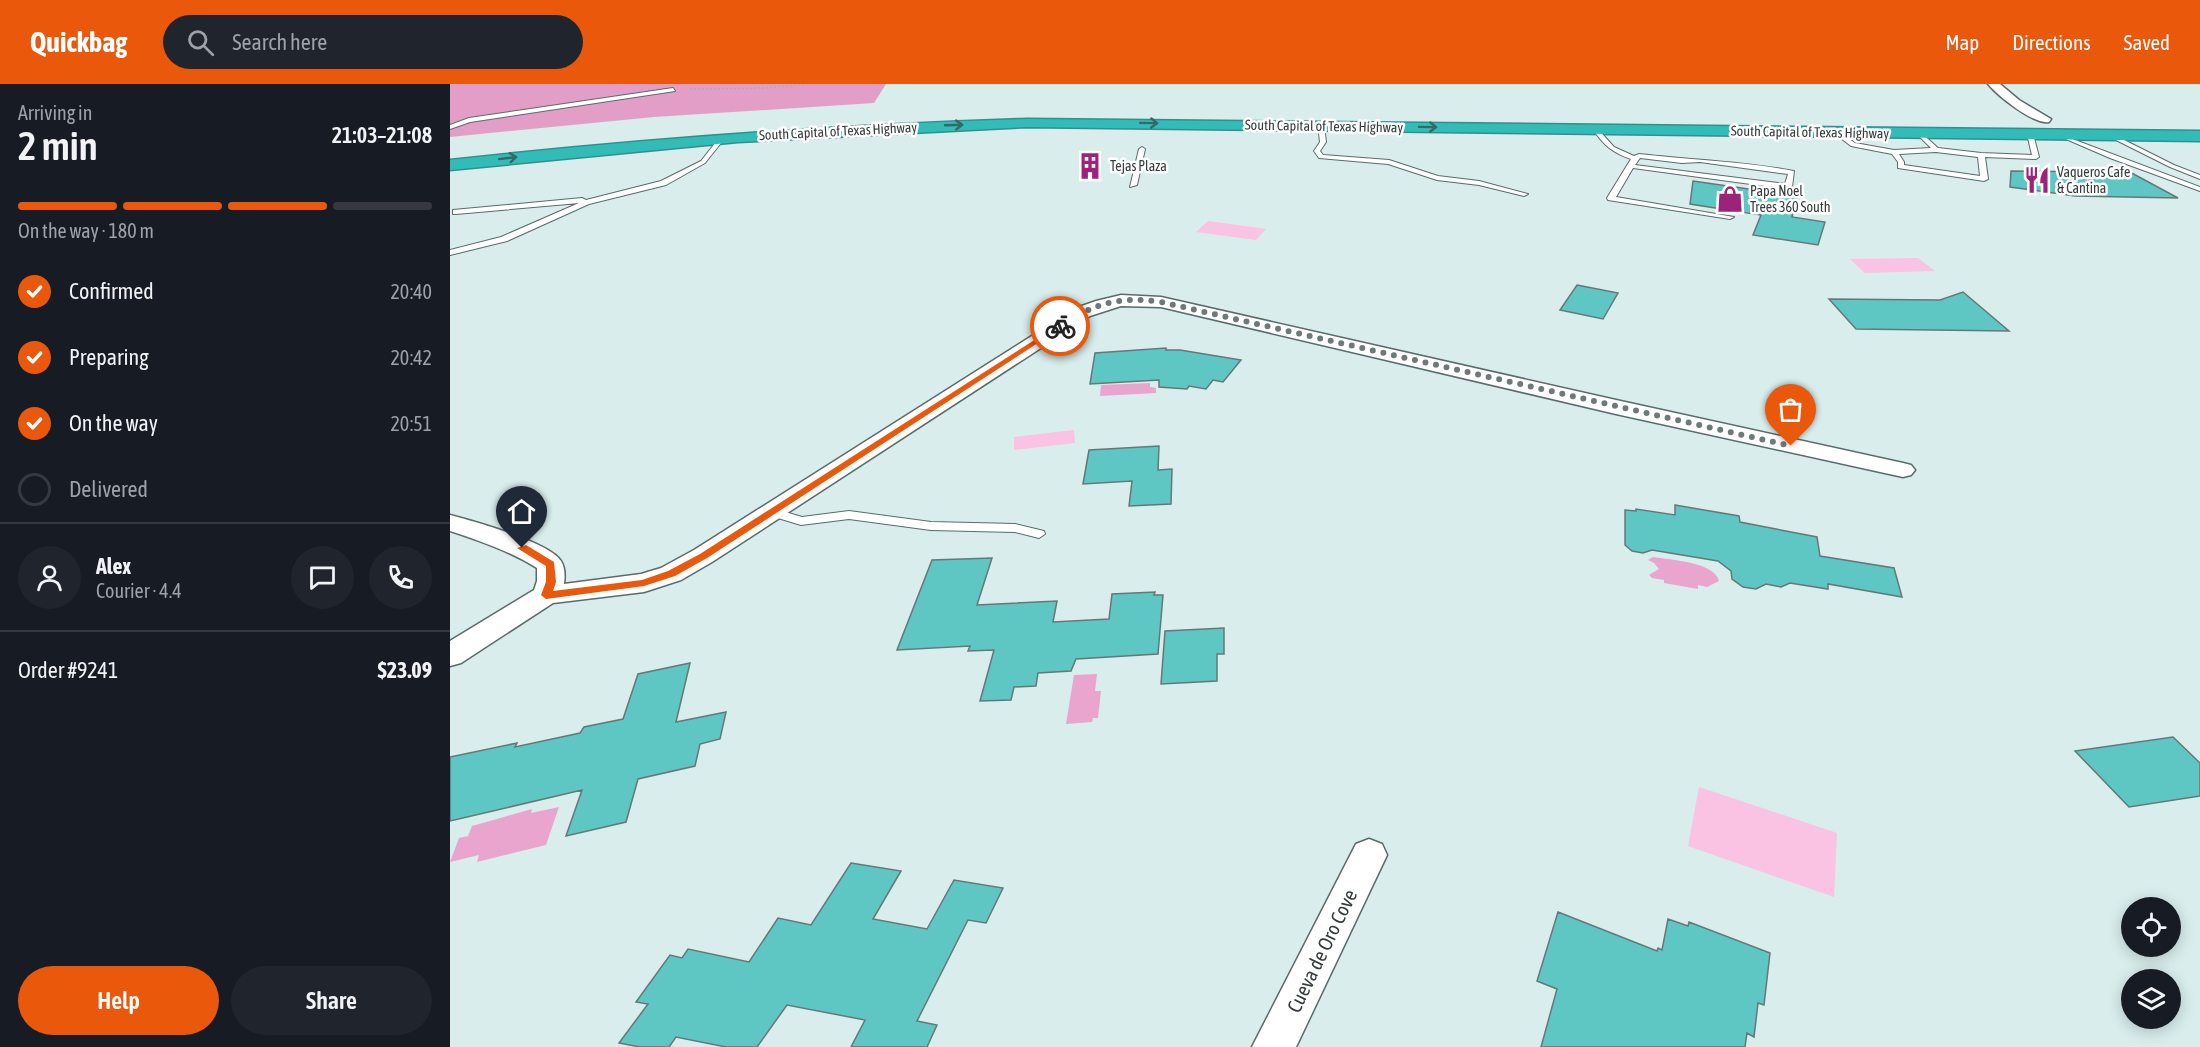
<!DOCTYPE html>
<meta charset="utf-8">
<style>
body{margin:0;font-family:"Asap Condensed",sans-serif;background:#20242c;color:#f1f3f6;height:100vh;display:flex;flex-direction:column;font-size:22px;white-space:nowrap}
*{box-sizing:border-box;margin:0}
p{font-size:20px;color:#9ea1a6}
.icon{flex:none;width:33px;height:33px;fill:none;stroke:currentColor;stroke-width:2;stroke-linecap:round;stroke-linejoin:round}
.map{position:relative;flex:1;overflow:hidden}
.panel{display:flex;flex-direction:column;background:#171b24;width:450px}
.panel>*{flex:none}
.tools{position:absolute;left:1671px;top:813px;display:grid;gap:12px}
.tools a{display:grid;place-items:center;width:60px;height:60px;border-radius:50%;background:#171b24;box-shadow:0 3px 15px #0003;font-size:30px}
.pin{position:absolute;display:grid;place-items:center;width:51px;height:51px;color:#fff;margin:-62px -26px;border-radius:50% 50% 50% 0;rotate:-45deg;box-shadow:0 0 6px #0007}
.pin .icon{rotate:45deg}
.courier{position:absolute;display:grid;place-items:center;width:60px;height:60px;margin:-30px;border:4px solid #ea580c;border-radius:50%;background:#fff;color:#222;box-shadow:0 2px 8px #0007}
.head em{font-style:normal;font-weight:600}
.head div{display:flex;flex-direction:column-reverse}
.head{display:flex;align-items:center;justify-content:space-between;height:102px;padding:0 18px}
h1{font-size:39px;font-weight:600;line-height:45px}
.bar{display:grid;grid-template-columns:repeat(4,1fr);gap:9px 6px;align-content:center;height:72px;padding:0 18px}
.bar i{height:8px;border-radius:4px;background:#363941}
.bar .current{background:#ea580c}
.bar p{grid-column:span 4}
.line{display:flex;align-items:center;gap:15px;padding:0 18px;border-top:2px solid #363941}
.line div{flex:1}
.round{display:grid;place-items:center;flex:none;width:63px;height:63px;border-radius:32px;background:#20242c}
ol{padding:0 18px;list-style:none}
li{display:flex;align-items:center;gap:18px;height:66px}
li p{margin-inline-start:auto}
li .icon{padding:6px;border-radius:50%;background:#ea580c;color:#fff;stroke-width:4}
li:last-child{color:#9ea1a6}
li i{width:33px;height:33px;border:3px solid #363941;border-radius:50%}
.button{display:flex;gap:12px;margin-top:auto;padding:12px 18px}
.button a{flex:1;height:69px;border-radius:36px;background:#ea580c;color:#fff;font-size:24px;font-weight:600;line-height:69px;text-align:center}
.button a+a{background:#20242c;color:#f1f3f6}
header{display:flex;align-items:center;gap:36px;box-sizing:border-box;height:84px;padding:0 30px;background:#ea580c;color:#fff}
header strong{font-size:28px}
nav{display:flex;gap:33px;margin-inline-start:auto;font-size:21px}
.search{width:420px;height:54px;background:#20242c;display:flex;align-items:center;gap:15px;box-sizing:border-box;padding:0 21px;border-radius:33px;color:#9ea1a6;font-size:22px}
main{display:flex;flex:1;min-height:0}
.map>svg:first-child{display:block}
</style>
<header>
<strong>Quickbag</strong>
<div class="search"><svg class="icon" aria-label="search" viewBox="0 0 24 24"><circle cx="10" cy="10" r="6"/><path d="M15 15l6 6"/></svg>Search here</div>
<nav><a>Map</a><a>Directions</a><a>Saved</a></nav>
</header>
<main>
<section class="panel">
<div class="head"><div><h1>2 min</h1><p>Arriving in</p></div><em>21:03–21:08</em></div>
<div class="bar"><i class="current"></i><i class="current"></i><i class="current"></i><i></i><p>On the way · 180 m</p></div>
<ol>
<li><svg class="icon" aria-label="check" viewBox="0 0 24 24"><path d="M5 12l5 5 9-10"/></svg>Confirmed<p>20:40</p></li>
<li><svg class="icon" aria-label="check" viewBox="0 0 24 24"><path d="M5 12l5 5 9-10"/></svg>Preparing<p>20:42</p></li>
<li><svg class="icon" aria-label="check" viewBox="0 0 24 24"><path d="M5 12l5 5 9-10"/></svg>On the way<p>20:51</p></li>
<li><i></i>Delivered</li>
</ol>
<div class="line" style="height:108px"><a class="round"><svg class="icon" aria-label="person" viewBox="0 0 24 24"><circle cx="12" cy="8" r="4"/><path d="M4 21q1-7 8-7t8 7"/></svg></a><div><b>Alex</b><p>Courier · 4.4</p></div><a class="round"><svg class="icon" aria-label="chat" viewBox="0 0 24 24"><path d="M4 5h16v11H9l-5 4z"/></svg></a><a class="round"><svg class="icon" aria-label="phone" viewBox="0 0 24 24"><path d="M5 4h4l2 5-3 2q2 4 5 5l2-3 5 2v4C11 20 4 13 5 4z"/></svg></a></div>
<div class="line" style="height:78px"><div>Order #9241</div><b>$23.09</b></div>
<div class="button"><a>Help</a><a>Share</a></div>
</section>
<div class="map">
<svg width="1750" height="963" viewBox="0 0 1750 963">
<rect width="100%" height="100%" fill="#d8edec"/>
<path fill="#fac2e3" d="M758,137L816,145L806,156L746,148Z
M1468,174L1485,187L1415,189L1400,175Z
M624,346L625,359L564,366V353Z
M1249,703L1387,749L1384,813L1238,762Z"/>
<path fill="#e29ec7" d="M0,0H436L424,19L204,33L0,53Z"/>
<path fill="#eaa5cf" d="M700,299V303L706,304V309L650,312L651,301Z
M1203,473C1220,476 1265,478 1269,497L1257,503L1248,501V505L1214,499V496L1202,494L1199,491L1209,485L1204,479L1198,476Z
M647,590L645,607H651L648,634H643L642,638L616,640L624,591Z
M109,723L96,761L27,778L29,771L0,778L9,754L18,752L22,742L82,725L81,729Z"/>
<path fill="#5fc7c3" stroke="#647877" stroke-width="1.5" d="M1561,87L1680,88L1728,114L1625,112L1560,103Z
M1243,97L1347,112L1342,133L1375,138L1368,161L1303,151L1311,131L1240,120Z
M1127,201L1168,209L1153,235L1110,226Z
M1513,208L1559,247L1406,245L1379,215L1490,216Z
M716,264V266H730L791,276L773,298L763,296L756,305L739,302L737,305L709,303V296L640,300L645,269Z
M709,362L708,386L722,385L721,420L679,422L682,397L633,400L639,366Z
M1225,421L1289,432L1290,438L1367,453L1370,472L1444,484L1452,513L1378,500V505L1340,499L1331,503L1316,500L1306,505L1293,503L1282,495L1281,487L1268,477L1202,466L1193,469L1182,467L1175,461V426L1186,427V425L1225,431Z
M542,474L527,521L607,517L603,538L659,535L662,510L705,508L704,511H713L708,570L626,575L621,587L588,589L586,602L564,603L561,616L530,617L544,566L518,567L520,562L447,566L482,476Z
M774,544V570H767V597L711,600L715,547Z
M240,579L226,638L276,628L270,655L250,660L245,682L188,695L176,738L116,752L132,706L0,737V673L67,659L65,663L130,649L134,643L173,635L188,590Z
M1723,653L1750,679V712L1679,723L1625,667Z
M401,779L451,787L423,835L477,845L504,796L553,804L536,839L518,836L467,937L487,941L477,963H401L415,936L337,921L307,963H276L226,953L219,963H190L169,959L198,920L186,918L220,871L232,874L238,865L299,878L328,834L361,841Z
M1108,828L1207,867L1208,864L1212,866L1218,835L1238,842L1239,838L1320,869L1314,921L1308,919L1304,953L1297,949L1295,963H1091L1107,905L1087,897Z"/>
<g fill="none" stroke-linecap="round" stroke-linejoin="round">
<defs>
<path id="lane" d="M223,4L225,7L20,38L0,45V41L19,34Z
M871,39L874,41L876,58L870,67L873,71L939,76L988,92L1029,97L1078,110L1074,112L1029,101L987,96L938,80L869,74L864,67L870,58L868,41Z
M1146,43L1164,63L1184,72L1189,70C1241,76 1293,77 1344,87L1342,103L1338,105L1183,84L1166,113L1284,133L1280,135L1158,116L1157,114L1181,75C1163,69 1153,61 1143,45ZM1190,74L1232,79L1250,78L1338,90L1335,100L1185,81Z
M1386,46L1405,59L1444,66L1481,64L1466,49L1469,47L1488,64L1531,69L1582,71L1577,50L1580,48L1583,50L1589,73L1586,75L1535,73L1538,95L1534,97L1448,84V78L1442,70L1401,62L1384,49ZM1486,68L1528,73L1530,92L1454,81V78L1449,70Z
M1609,50L1750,103V107L1660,74L1609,52Z
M1658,50H1662L1724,81L1750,91V95L1720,83L1658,52Z
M270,53L275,54L255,79L216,101L139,120L57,157L0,171V166L51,153L129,119L6,130H3V126L132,114L136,116L211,97L251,77Z
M692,63L695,65L687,101L680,103L689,65Z
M322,424L352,433L399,427L481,438L565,440L594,447L595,450L589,454L565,448L481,446L399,435L351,441L318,431L316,428Z"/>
<path id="street" d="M1538,0H1550L1569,16L1601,35L1599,38C1584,41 1548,12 1538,0Z
M671,211L711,213L1166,316L1453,379L1461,381L1465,386L1461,391L1453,393L1166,330L711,223L671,222L640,232L262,478L231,496L194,508L103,519L11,579L0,582V557L84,506L87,497V484C60,467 30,457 0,447V431C23,437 99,458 111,477C115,483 115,493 114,500L191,490L211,484L244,466L626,224L646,217Z
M919,755L932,760L937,771L846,963H802L906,760Z"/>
<path id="highway" d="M577,35L1750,47V57L577,43L288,58L0,86V76C192,55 384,41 577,35Z"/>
</defs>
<use href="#lane" stroke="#596c6b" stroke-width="2"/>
<use href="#street" stroke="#596c6b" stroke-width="3"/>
<use href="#highway" stroke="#338f8d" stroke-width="3"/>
<path stroke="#a3b3b3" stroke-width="1.5" stroke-dasharray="2 2" stroke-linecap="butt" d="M240,5L315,4L356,0"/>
<use href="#lane" fill="#fff" fill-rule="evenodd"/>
<use href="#street" fill="#fff" fill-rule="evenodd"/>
<use href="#highway" fill="#32bcb8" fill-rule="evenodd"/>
</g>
<defs><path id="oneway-shaft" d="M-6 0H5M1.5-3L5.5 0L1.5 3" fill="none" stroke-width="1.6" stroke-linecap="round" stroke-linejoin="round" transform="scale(1.5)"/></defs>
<g stroke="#336967">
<use href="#oneway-shaft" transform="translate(699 39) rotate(1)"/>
<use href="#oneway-shaft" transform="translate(504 41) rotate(-2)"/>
<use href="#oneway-shaft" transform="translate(978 43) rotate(1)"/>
<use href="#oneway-shaft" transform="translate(58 74) rotate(-7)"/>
</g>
<path fill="#ea580c" d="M608,241L614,242L257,474L225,492L194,502L96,515L91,511L96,498V482L67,464L76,461L104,478L106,498L103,507L192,496L218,487L250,470Z"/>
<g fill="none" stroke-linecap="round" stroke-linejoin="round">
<path stroke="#6d7a7a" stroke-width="6" stroke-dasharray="0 10.8" d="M610,242C646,219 668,212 711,218L1341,362"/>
</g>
<defs>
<symbol id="building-bare" viewBox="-9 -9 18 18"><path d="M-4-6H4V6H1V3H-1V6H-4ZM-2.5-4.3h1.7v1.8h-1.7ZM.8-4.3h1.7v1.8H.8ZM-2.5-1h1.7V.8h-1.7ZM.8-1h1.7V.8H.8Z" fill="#9d2279" stroke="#fff" stroke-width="2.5" paint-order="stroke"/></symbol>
<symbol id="restaurant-bare" viewBox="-9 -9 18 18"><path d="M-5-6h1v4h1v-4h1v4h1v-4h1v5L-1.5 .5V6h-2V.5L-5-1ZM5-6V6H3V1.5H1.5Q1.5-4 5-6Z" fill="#9d2279" stroke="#fff" stroke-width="2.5" paint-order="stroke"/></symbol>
<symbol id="shop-bare" viewBox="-9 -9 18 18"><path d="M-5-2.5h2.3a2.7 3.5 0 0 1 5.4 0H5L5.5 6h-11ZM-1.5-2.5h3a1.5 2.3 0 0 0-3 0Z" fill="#9d2279" stroke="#fff" stroke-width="2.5" paint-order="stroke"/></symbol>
</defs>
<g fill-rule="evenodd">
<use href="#building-bare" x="621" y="63" width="38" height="38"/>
<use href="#restaurant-bare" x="1568" y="77" width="38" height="38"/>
<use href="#shop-bare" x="1261" y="96" width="38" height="38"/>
</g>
<g text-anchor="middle" stroke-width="5" stroke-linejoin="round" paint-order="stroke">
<g font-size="14" fill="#343c3c" stroke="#fff">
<text transform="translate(874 42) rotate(1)" y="5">South Capital of Texas Highway</text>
<text transform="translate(388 47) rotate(-3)" y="5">South Capital of Texas Highway</text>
<text transform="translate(1360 48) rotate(1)" y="5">South Capital of Texas Highway</text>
</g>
<g font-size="14" fill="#343c3c" stroke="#fff" text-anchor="start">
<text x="660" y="87">Tejas Plaza</text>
<text x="1607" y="93">Vaqueros Cafe<tspan x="1607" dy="16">&amp; Cantina</tspan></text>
<text x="1300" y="112">Papa Noel<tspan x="1300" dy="16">Trees 360 South</tspan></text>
</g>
<g font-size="20" fill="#343c3c" stroke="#fff">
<text transform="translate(872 867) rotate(-64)" y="7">Cueva de Oro Cove</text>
</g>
</g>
</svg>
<div class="tools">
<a><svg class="icon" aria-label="locate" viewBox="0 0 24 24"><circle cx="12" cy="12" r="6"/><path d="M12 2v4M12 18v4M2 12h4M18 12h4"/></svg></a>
<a><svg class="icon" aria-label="layers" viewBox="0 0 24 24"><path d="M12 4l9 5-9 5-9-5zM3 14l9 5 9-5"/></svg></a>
</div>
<div class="pin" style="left:1341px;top:362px;background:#ea580c"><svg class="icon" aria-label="bag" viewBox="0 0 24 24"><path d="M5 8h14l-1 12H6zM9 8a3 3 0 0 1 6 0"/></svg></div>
<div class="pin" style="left:72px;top:464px;background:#1f2937"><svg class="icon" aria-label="home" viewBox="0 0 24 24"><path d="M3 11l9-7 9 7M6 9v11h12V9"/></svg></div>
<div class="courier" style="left:610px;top:242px"><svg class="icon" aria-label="bike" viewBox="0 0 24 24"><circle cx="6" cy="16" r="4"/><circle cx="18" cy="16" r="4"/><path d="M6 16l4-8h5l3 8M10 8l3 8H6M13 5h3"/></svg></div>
</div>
</main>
